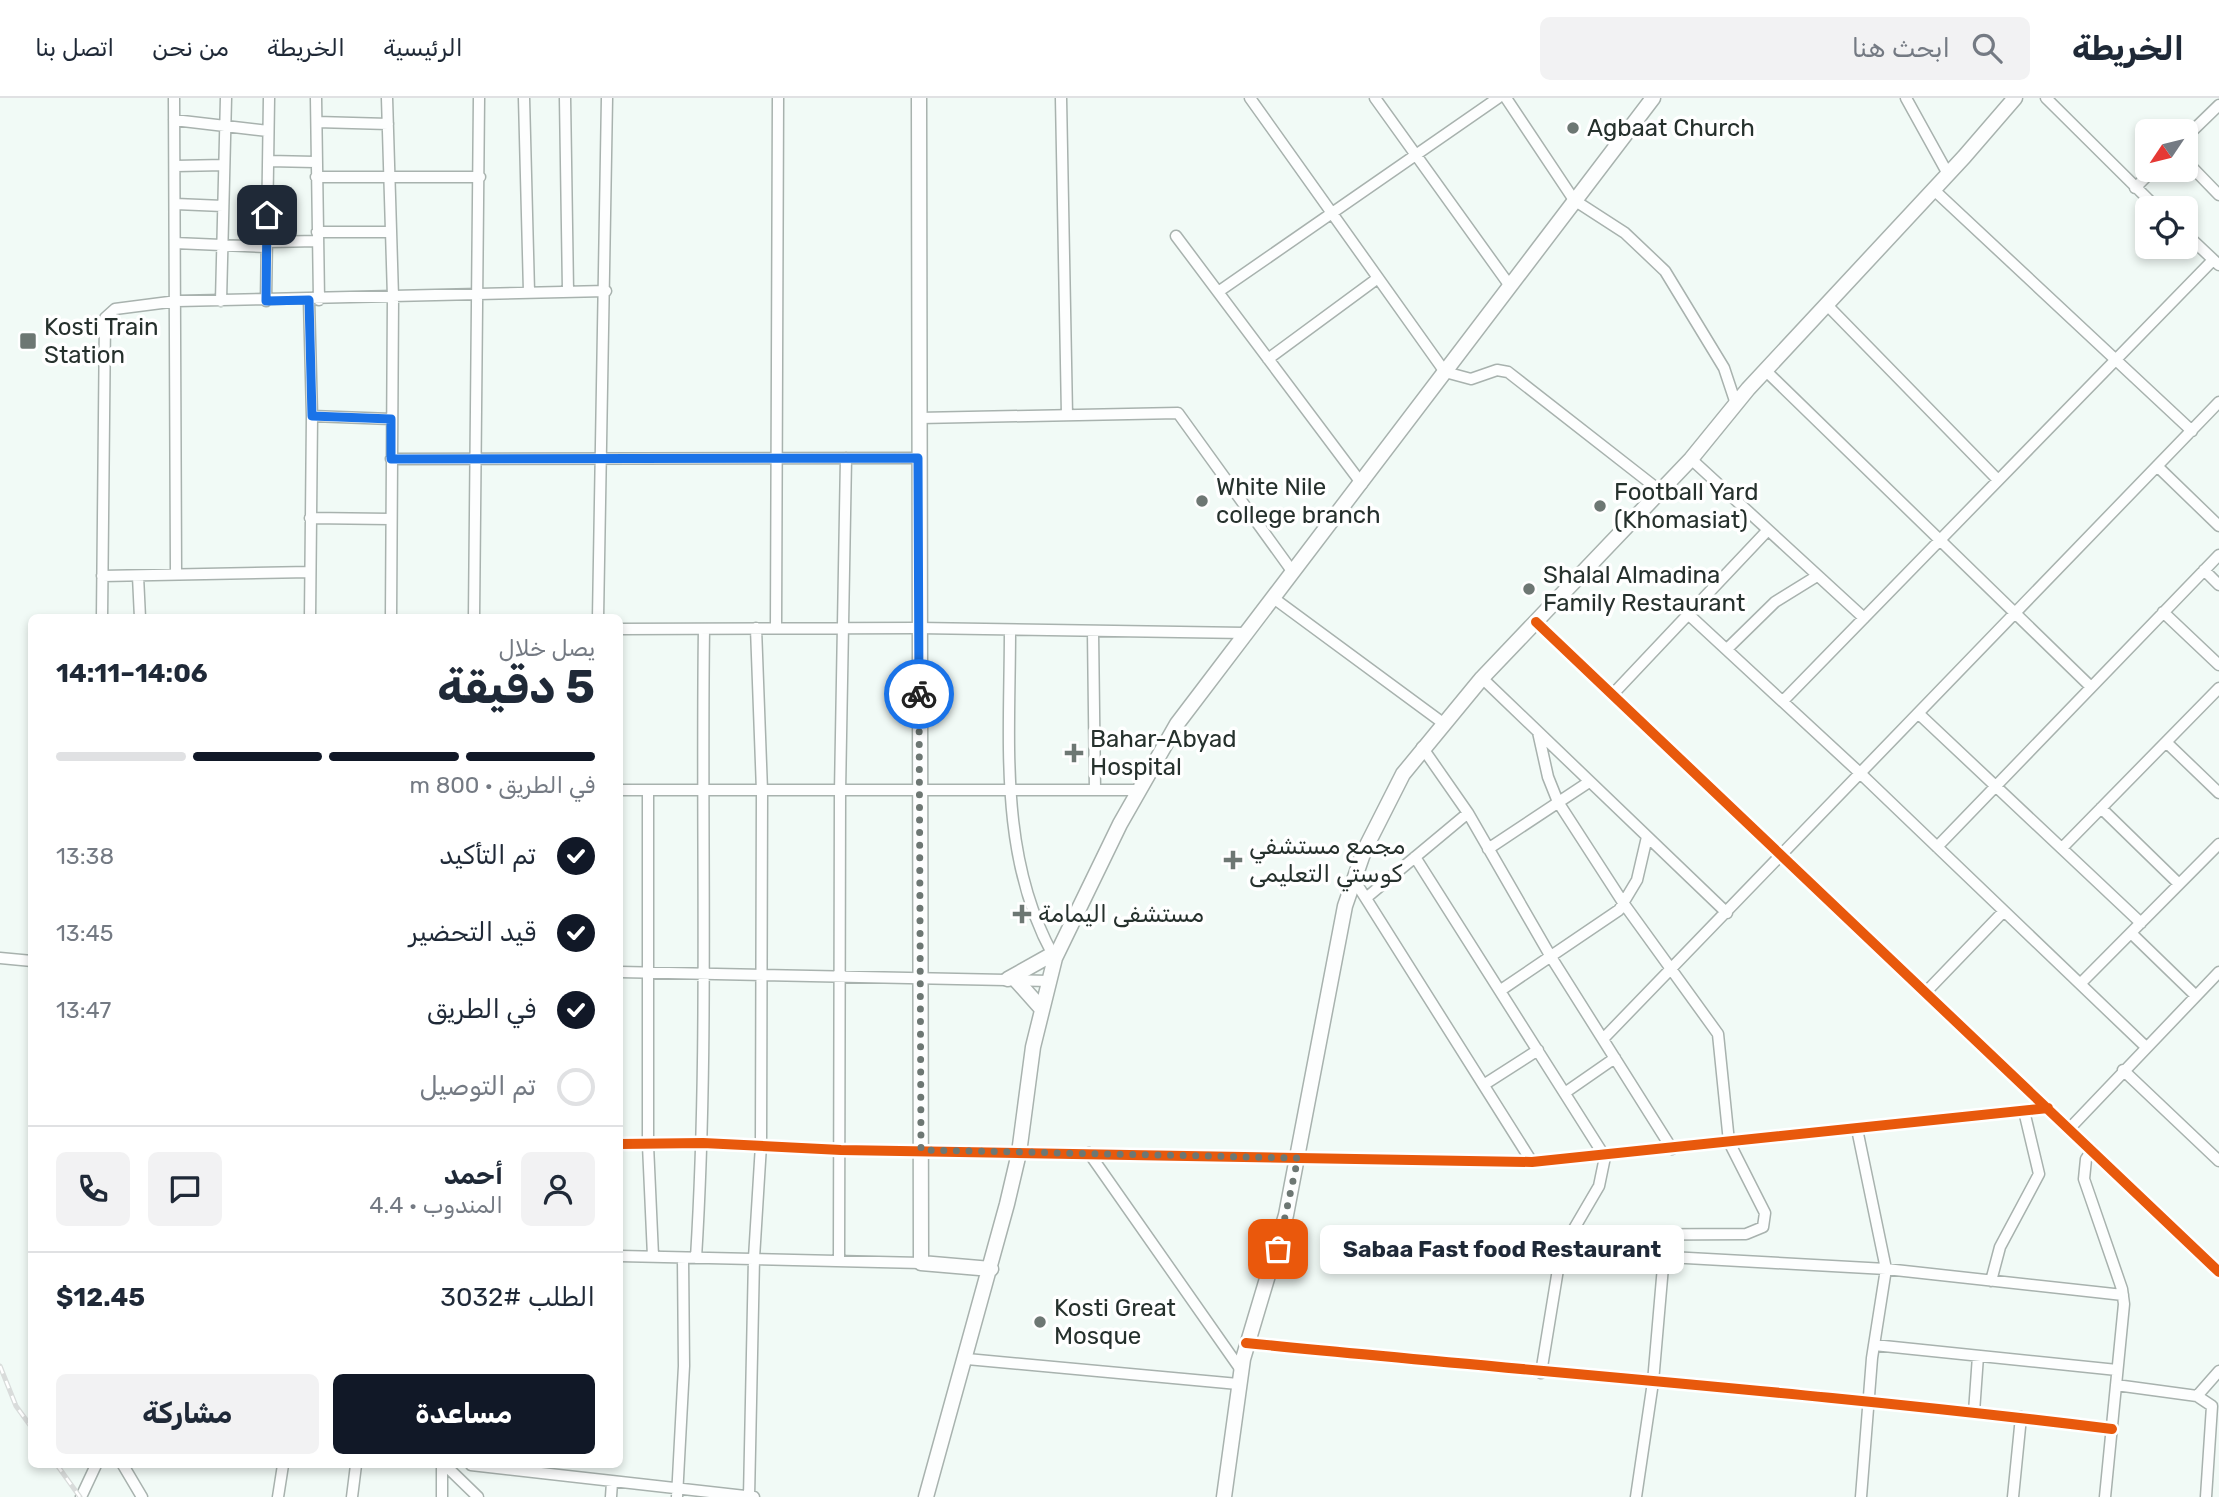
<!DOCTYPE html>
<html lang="ar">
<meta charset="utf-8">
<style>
body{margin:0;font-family:Rubik,"Noto Naskh Arabic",sans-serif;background:#f2f2f3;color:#1f2937;direction:rtl;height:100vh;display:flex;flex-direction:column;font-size:26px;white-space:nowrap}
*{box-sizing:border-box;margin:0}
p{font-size:23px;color:#747a83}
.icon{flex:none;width:38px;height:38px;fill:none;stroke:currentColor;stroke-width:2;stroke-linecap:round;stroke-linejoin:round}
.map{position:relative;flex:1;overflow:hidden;direction:ltr}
.panel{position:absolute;left:28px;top:516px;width:595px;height:854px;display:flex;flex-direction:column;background:#fff;border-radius:10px;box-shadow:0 4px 10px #0003;direction:rtl}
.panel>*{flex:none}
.needle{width:46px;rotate:235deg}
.buttons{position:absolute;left:2135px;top:21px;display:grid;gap:14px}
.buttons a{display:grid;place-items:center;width:63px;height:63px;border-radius:10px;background:#fff;box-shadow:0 4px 10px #0003;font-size:35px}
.pin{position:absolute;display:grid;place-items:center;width:60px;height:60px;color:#fff;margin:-30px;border-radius:14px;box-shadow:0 4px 10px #0006}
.courier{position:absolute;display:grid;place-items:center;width:70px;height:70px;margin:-35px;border:5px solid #1a73e8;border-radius:50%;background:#fff;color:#222;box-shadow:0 2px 9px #0007}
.bubble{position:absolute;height:49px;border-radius:10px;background:#fff;box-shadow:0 4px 10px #0003;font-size:23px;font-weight:700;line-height:49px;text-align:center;direction:rtl}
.head em{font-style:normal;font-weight:700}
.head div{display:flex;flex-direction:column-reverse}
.head{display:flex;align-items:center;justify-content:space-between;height:119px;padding:0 28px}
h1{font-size:46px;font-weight:700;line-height:52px}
.bar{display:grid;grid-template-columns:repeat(4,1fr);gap:10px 7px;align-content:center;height:84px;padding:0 28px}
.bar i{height:9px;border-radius:5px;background:#e0e1e3}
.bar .active{background:#111827}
.bar p{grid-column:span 4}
.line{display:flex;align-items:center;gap:18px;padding:0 28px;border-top:2px solid #e0e1e3}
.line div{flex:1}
.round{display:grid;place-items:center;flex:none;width:74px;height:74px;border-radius:10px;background:#f2f2f3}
ol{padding:0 28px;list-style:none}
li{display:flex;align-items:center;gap:21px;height:77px}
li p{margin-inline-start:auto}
li .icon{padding:7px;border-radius:50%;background:#111827;color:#fff;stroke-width:4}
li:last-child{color:#747a83}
li i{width:38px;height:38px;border:4px solid #e0e1e3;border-radius:50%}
.button{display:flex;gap:14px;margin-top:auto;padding:14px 28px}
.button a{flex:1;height:80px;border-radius:10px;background:#111827;color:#fff;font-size:28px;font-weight:700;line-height:80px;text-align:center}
.button a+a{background:#f2f2f3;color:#1f2937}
header{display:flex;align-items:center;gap:42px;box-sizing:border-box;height:98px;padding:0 35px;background:#fff;border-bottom:2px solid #e0e1e3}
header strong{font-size:33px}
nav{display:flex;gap:38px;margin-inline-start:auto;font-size:24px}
.search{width:490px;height:63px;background:#f2f2f3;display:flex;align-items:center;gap:18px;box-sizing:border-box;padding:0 24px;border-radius:10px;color:#747a83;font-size:26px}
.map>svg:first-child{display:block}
</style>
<header>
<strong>الخريطة</strong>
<div class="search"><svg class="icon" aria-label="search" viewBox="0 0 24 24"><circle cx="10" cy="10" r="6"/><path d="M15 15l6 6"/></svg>ابحث هنا</div>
<nav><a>الرئيسية</a><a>الخريطة</a><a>من نحن</a><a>اتصل بنا</a></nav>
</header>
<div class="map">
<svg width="2219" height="1399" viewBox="0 0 2219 1399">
<rect width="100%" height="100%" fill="#f1faf6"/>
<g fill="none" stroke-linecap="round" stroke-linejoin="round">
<defs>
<path id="minor" d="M174,0L176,476
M316,0L319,202
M387,0L393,199L391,520
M524,0L529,194
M565,0L568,193
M1061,0L1067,317
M1250,0L1445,274L1471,281L1497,272L1508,274L1659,392
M1375,0L1510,188
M1506,0L1574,102L1625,135L1665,173L1724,270L1736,306
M1906,0L1948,76
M2046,0L2157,110
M174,22L268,33
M317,24L388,26
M2186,39L2219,7
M269,63L315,64
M2186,63L2219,97
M176,68L224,67
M316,79H480
M2135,90L2153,72
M1934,92L2192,333
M176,106L223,108
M317,134H391
M2186,136L2219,167
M1176,138L1362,386
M267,144L317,143
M175,145L266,149
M1218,194L1498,0
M309,202L312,318L310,520
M221,203L226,0
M266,203L269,0
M1827,207L1998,382
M1268,261L1378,180
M1766,273L2091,589
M312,318L391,321
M919,320L1178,315L1292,473
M391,361L918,360
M1691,361L1864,520
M2157,368L2219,428
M310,420L390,421
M2204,472L2219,487
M102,478L310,474
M138,478L140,520
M1272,499L1443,625
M2163,514L2219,567
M1688,516L1861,676L2146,949
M102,520L105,220L115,211L177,203L606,193
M474,520L479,0
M598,520L607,0
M1536,524L2219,1174
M776,530L778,0
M620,531L918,530L1245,535
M1010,532C1010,642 998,757 1053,857
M1093,534L1095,692
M1727,551L1775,504L1817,478
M1482,580L1727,815
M1613,596L1767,433
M1783,603L2213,162
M1919,616L2141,825
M1538,634L1548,679L1558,704L1624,806L1718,936L1729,1044L1765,1115L1763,1129L1746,1136L1569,1137
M2166,644L2219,695
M1422,649L1468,715L1551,859L1672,1051
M620,692H1138
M648,693V1047L653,1158
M2101,710L2179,786
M1937,749L2219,457
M2063,749L2219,590
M1488,751L1589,684
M1415,759L1605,1059L1599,1088L1561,1153L1541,1275
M1353,780L1532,1064
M1366,800L1468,715
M2131,835L2196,898
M0,860L32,863
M620,874L1049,883
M2081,885L2219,746
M1501,892L1619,812L1637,782L1647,739
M1925,895L2004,813
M1603,941L2219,304
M2123,972L2219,1063
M1485,986L1538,952
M1566,994L1615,960
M2070,1030L2219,874
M1857,1031L1886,1171L1872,1260L1861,1399
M620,1046L703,1045L841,1052L1532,1064L2048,1010
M2092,1052L2086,1061L2084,1081L2122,1191L2124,1206L2105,1399
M1089,1055L1241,1272
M1561,1153L1886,1171L2123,1197
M620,1158L921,1165
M696,1160C709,950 701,741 704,531
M839,1162L840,694L846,360
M1991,1183L2000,1149L2039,1076L2024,1013
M1246,1245C1535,1274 1824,1295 2112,1331
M1874,1247L2117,1272
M967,1261L1238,1286
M2116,1287L2197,1298L2212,1308L2206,1399
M2197,1298L2219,1273
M1974,1314L1978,1258
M123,1367L142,1399
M445,1367L478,1399
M471,1367L754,1399
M81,1399L96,1367
M278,1399L283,1367
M352,1399L356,1367
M442,1399V1367
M611,1399L612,1384
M677,1399L684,1268L683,1161
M749,1399L754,1160L761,1047L762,693L756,530
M1636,1399L1653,1284L1664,1157
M2013,1399L2021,1319"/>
<path id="major" d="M919,0L921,1165L991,1171
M1008,881L1058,853
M1015,881L1041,910
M926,1399L1007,1106L1019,1055L1033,949L1055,860L1120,726L1177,626L1653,0
M1224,1399L1243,1261L1286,1117L1345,808L1364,753L1403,676L1482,580L1691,361L1748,291L1964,59L2015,0"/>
</defs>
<use href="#minor" stroke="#a8b2ae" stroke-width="13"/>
<use href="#major" stroke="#a8b2ae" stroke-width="17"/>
<use href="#minor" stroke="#fdfefe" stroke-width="10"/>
<use href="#major" stroke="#fdfefe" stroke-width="14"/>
<defs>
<path id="rail" d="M0,1268L16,1308L32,1330
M57,1367L80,1399"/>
</defs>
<use href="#rail" stroke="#d9dcdb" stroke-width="5"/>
<use href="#rail" stroke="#fff" stroke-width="2.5" stroke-dasharray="8" stroke-linecap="butt"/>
<defs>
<path id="cycleway" d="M1536,524L2219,1174
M620,1046L703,1045L841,1052L1532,1064L2048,1010
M1246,1245C1535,1274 1824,1295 2112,1331"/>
</defs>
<use href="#cycleway" stroke="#fff" stroke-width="15"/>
<use href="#cycleway" stroke="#e8590c" stroke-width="10"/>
</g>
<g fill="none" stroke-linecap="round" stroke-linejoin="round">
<path stroke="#6d7773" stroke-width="7" stroke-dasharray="0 12.6" d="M919,596L921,1052L1298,1060L1278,1151"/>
<path stroke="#1a73e8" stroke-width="9" d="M267,117L266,203L309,202L312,318L391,321V361L918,360L919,596"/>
</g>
<g fill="#6d7773" stroke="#fff" stroke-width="2.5">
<circle cx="1573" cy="30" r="7"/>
<rect x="19" y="234" width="18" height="18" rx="3.5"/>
<circle cx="1202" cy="403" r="7"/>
<circle cx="1600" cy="408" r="7"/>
<circle cx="1529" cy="491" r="7"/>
<path d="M1070.5 644.5h7v7h7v7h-7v7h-7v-7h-7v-7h7z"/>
<path d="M1229.5 751.5h7v7h7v7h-7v7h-7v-7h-7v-7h7z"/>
<path d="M1018.5 805.5h7v7h7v7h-7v7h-7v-7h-7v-7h7z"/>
<circle cx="1040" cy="1224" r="7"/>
</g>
<g text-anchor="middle" stroke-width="7" stroke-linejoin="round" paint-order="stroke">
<g font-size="24" fill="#26312d" stroke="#fff" text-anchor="start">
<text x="1587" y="38">Agbaat Church</text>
<text x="44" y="237">Kosti Train<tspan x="44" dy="28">Station</tspan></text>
<text x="1216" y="397">White Nile<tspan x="1216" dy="28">college branch</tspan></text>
<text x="1614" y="402">Football Yard<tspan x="1614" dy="28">(Khomasiat)</tspan></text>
<text x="1543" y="485">Shalal Almadina<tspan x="1543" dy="28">Family Restaurant</tspan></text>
<text x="1090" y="649">Bahar-Abyad<tspan x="1090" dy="28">Hospital</tspan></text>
<text x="1249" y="756">مجمع مستشفي<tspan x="1249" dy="28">كوستي التعليمى</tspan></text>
<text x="1038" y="824">مستشفى اليمامة</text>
<text x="1054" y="1218">Kosti Great<tspan x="1054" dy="28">Mosque</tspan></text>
</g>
</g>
</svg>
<div class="buttons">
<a><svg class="needle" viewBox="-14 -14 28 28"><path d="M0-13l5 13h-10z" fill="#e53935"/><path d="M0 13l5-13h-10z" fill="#747a83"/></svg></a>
<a><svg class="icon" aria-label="locate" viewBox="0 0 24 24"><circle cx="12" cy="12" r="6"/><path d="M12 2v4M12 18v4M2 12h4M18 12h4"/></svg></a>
</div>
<div class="pin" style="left:1278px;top:1151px;background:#ea580c"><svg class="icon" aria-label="bag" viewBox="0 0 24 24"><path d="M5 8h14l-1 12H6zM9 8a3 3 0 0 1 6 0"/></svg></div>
<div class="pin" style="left:267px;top:117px;background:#1f2937"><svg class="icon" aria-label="home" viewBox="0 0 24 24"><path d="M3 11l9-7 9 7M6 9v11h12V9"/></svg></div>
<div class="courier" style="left:919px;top:596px"><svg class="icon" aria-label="bike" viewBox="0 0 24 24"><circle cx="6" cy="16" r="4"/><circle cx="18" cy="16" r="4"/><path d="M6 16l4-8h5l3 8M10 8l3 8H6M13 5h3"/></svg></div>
<div class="bubble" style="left:1320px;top:1127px;width:364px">Sabaa Fast food Restaurant</div>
<section class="panel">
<div class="head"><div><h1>5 دقيقة</h1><p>يصل خلال</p></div><em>14:06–14:11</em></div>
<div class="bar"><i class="active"></i><i class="active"></i><i class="active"></i><i></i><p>في الطريق · 800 m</p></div>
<ol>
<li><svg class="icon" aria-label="check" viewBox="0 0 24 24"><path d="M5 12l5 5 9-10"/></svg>تم التأكيد<p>13:38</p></li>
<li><svg class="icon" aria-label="check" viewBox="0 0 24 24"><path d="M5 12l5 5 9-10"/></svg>قيد التحضير<p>13:45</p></li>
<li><svg class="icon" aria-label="check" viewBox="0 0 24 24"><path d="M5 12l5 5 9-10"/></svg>في الطريق<p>13:47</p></li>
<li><i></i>تم التوصيل</li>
</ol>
<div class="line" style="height:126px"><a class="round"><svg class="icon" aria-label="person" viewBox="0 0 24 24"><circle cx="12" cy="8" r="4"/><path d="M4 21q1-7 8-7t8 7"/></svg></a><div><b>أحمد</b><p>المندوب · 4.4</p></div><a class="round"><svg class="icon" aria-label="chat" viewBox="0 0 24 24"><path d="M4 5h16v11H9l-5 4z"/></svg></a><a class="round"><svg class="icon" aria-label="phone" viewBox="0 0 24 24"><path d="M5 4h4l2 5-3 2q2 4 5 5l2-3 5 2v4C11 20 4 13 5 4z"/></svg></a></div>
<div class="line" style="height:91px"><div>الطلب #3032</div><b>$12.45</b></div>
<div class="button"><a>مساعدة</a><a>مشاركة</a></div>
</section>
</div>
